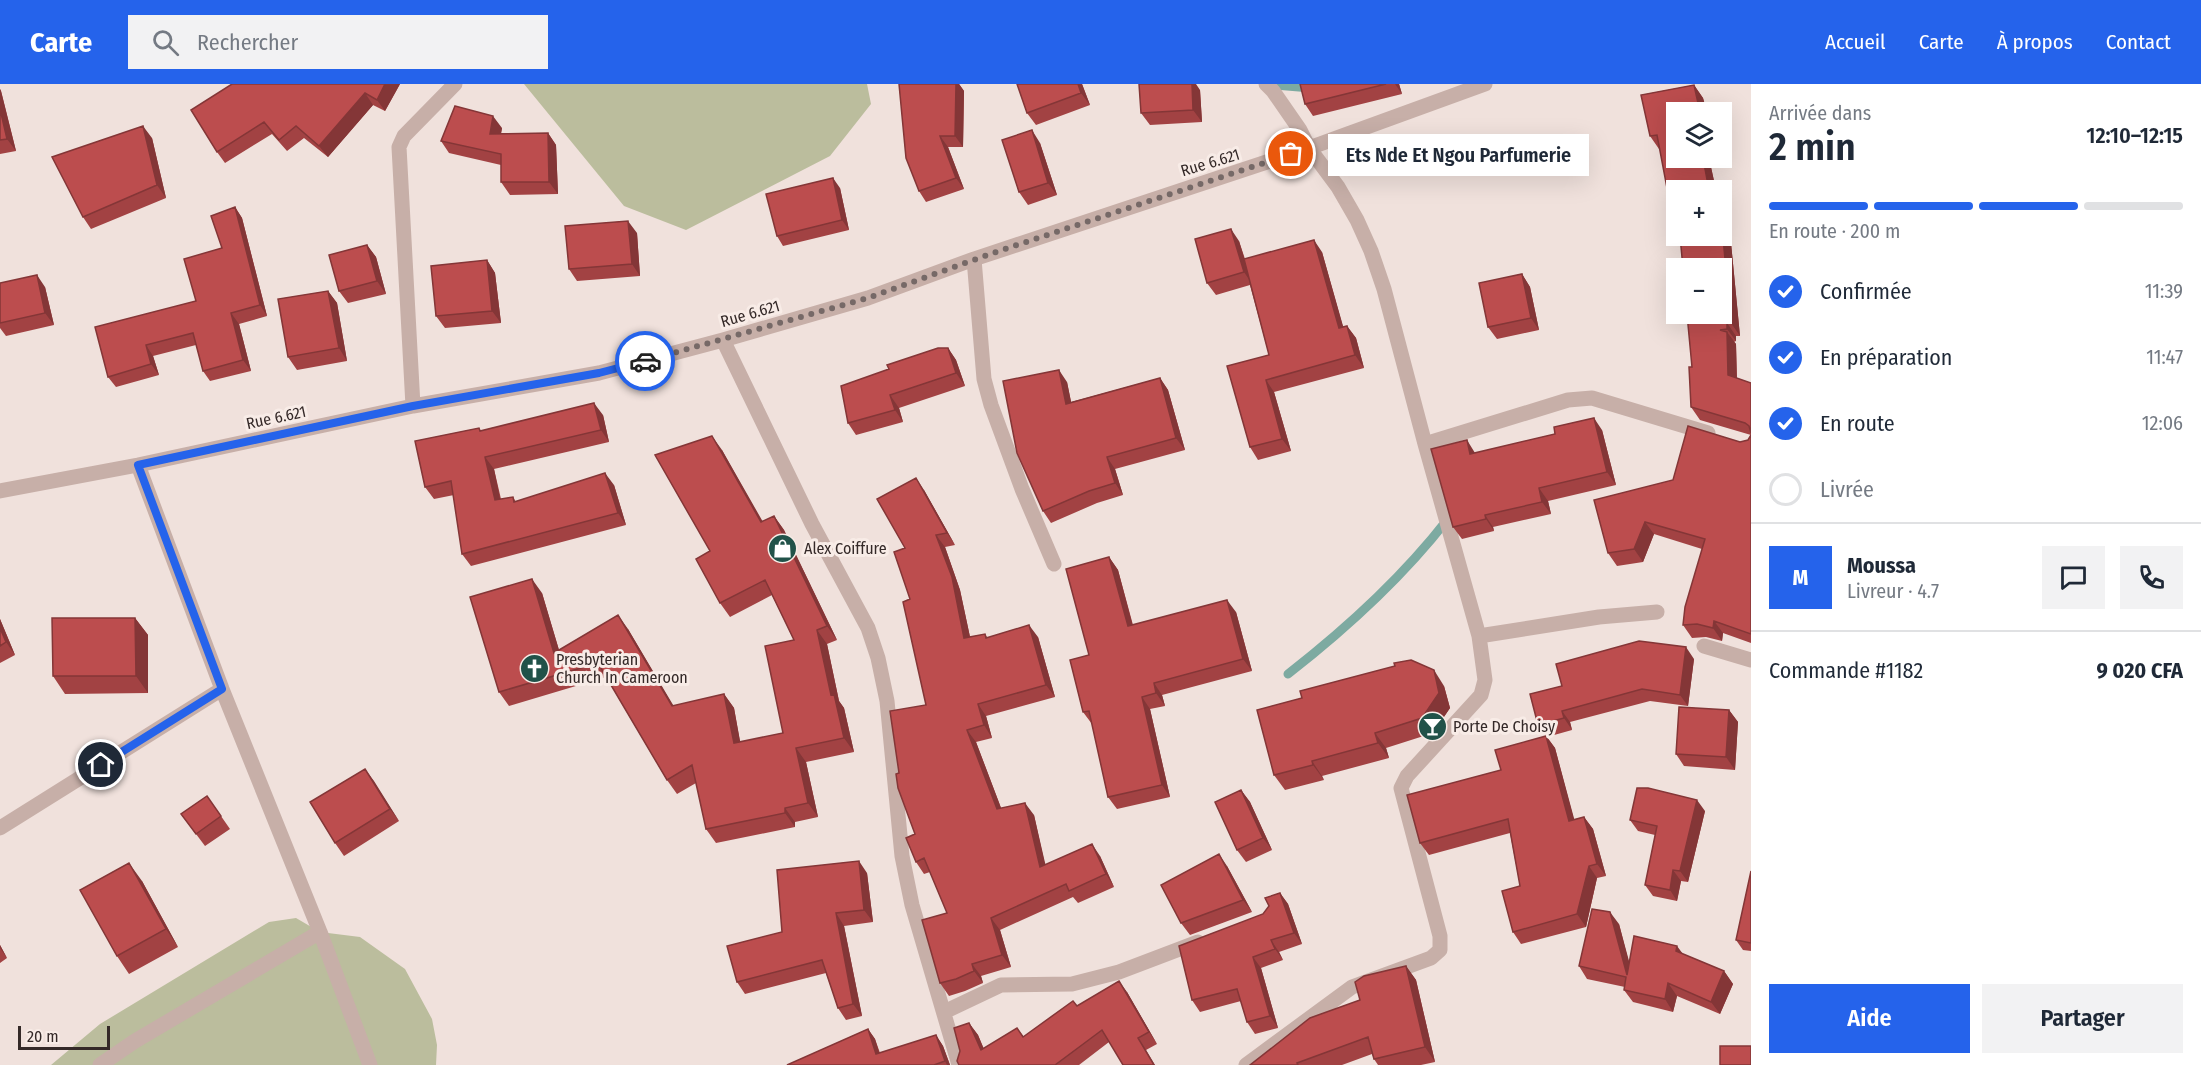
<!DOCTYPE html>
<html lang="fr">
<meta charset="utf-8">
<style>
body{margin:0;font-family:"Fira Sans Condensed",sans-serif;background:#f2f2f3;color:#1f2937;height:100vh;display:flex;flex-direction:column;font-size:22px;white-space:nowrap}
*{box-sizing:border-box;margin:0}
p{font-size:20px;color:#747a83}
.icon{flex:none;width:33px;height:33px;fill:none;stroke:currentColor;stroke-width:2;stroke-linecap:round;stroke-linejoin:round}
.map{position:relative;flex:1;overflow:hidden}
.side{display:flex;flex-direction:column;background:#fff;width:450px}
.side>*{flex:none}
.fabs{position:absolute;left:1666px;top:18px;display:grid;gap:12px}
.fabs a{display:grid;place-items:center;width:66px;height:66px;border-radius:0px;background:#fff;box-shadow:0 6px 24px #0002;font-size:30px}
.scale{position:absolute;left:18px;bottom:15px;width:92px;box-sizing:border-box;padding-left:6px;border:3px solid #342928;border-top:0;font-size:16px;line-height:21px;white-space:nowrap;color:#342928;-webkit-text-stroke:4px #f8ece7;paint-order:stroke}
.pin{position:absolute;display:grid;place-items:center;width:51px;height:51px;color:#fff;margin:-26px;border:3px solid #fff;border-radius:50%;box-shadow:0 2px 6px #0007}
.courier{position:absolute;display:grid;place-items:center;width:60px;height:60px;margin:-30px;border:4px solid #2563eb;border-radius:50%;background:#fff;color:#222;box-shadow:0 2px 8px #0007}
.bubble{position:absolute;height:42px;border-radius:0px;background:#fff;box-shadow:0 6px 24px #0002;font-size:20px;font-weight:600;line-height:42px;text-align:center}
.head em{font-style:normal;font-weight:600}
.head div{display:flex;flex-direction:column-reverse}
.head{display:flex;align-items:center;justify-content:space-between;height:102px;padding:0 18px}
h1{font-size:39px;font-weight:600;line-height:45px}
.bar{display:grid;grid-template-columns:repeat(4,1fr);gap:9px 6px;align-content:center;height:72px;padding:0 18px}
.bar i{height:8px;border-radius:4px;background:#e0e1e3}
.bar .on{background:#2563eb}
.bar p{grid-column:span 4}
.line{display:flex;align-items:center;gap:15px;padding:0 18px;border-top:2px solid #e0e1e3}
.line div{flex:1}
.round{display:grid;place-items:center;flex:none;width:63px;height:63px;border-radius:0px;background:#f2f2f3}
ol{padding:0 18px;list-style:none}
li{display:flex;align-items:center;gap:18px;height:66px}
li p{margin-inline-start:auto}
li .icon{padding:6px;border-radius:50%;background:#2563eb;color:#fff;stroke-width:4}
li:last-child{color:#747a83}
li i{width:33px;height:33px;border:3px solid #e0e1e3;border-radius:50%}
.button{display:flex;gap:12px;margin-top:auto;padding:12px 18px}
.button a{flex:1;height:69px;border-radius:0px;background:#2563eb;color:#fff;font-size:24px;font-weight:600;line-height:69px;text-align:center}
.button a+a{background:#f2f2f3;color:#1f2937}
header{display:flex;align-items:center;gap:36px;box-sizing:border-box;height:84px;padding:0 30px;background:#2563eb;color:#fff}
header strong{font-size:28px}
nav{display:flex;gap:33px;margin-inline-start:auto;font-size:21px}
.search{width:420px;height:54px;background:#f2f2f3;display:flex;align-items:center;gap:15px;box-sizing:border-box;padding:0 21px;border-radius:0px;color:#747a83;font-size:22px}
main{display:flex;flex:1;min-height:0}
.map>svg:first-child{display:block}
</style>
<header>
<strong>Carte</strong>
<div class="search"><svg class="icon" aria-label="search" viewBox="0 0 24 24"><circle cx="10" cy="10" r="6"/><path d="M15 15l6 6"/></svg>Rechercher</div>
<nav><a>Accueil</a><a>Carte</a><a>À propos</a><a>Contact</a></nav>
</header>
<main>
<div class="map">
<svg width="1751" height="981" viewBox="0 0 1751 981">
<rect width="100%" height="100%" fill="#f0e1dc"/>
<path fill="#bbbd9d" d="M524,0H867L871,20L830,72L686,146L624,122Z
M296,834L320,848L360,853L405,885L432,935L437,961L436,981H51L100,940L269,838Z"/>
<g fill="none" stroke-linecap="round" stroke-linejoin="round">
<path stroke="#7daaa1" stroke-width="9" d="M1275,1L1311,4
M1288,590C1347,544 1401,495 1447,436"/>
<path stroke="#c7afa8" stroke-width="15" d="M974,175L984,295L991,321L1022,405L1054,480
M723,256L812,440L868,544L878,574L887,617L902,772L912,821L959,981
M413,322L399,63L404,52L455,0
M1425,360L1568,316L1592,314L1708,349
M138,381L222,605L320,848L370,981
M0,407L138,381L413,322L599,289L723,256L868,214L974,175L1309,64L1485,0
M1479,552L1599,533L1657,528
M1704,562L1751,576
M0,744L222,605
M944,928L1001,901L1072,900L1119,888L1198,858
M100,981L135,957L320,848
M1246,981L1352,903L1431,874L1440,866V852L1401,704L1407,692L1481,611L1485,596L1479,552L1425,360L1384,205L1371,167L1357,136L1338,103L1309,64L1300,46L1273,7L1266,0"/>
</g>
<path fill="#a24243" d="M232,0H400L385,27L373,21L328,73L304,54L287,67L272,50L225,79L217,68Z
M899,0H959L964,7L963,63H948L964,105L926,118L919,107Z
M1017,0H1082L1090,21L1036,41L1027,29Z
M1300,0H1399L1402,10L1313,32L1305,20Z
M1694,1L1703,14L1707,28H1677V74H1709L1716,106H1677V122L1676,117L1667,104L1660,65H1659L1650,52L1641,11Z
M0,5L1,7L16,67L0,70Z
M1200,6L1202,38L1150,41L1141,29Z
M502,44L501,49H548L556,61L558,110L510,111L501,98V81L449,69L441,57Z
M152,54L166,114L91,145L83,133Z
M1040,59L1057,111L1028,121L1019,108Z
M840,104L849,146L783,162L777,152Z
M235,123L242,134L267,232L239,240L251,287L210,297L203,287L196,261L153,272L159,291L116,303L108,293L196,217L222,164Z
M1722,128L1729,138L1740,252H1736V257L1734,258L1736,260L1737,294L1751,299V351L1700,336L1691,323L1692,283L1722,152Z
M637,149L640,192L577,197L569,185Z
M1239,157L1245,175L1322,168L1343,243L1347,242L1356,254L1364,284L1274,308L1291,367L1258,376L1250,363L1269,271L1250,201L1216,211L1207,199Z
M367,161L376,173L386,210L348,219L339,207Z
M487,176L495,189L501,239L445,244L436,232Z
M1522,190L1530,203L1539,246L1497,255L1488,243Z
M0,199L45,203L54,241L6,252L0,244Z
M328,207L337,219L347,277L297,286L288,273Z
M948,264L956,276L965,302L899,324L903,338L856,351L848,339L889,285Z
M1160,294L1168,306L1185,366L1115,385L1123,411L1097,419L1051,439L1043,427L1067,298L1071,318Z
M603,331L609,358L494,385L501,415L513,413L516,418L614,401L626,441L471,482L462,470L454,411L434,415L425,403L479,344L481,347Z
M1602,346L1616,401L1548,417L1551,430L1493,443L1494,447L1462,455L1453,443L1475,369L1555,350Z
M1751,351V559L1723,549L1722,557L1706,553L1692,554L1683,541L1702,465L1654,450L1643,478L1617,482L1608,469L1673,396L1740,358L1748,356Z
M722,366L762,438L774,432L784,446L837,556L827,560L839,617L844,624L854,668L806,678L818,733L795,738V743L716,759L706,745L696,699L677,710L667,696L606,593L509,622L499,608L542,509L559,566L628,545L673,622L724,610L734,624L740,658L783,649L794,556L772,511L730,533L720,519L710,467Z
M924,406L955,461L945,463L960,506L970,553L985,550L987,553H1038L1055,613L986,632L992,654L976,658L1001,724L1034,731L1045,781L1100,772L1114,803L1078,819L1073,813L1000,846L1011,883L981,892L983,899L965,907L949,912L940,899L947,829L930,788L924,790L916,778L915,750L899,689L926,621L910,515L905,464Z
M1109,473L1118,486L1133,541L1236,528L1252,587L1162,611L1165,622L1150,625L1170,713L1117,725L1108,713L1092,640L1083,628L1089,571Z
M135,534L148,551V609L65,610L53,592Z
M0,535L15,571L0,579Z
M1694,575L1688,622L1650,617L1570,638L1572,646L1547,653L1555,664L1574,736L1584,733L1593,745L1606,792L1597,794L1586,843L1521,860L1513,848L1520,802L1510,749L1429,771L1420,759L1501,686L1546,652L1538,641L1530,610Z
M1444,602L1450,624L1433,649L1386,664L1389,674L1322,692L1324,696L1285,706L1274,691Z
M1729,626L1738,638L1735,686L1684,682L1676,670Z
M365,685L399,737L344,772L335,759Z
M1241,706L1250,718L1272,766L1246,778L1237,766Z
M207,712L230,745L205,762L181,730Z
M1705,727L1688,798L1681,797L1677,817L1653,812L1645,801L1655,751L1638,747L1630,736Z
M1227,782L1252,828L1190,851L1181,839Z
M1751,787V867L1743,866L1736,856Z
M867,789L873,838L844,842L862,932L846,936L838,924L826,889L745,910L737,898L782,848Z
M142,797L178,863L129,890L117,872Z
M1280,809L1288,820L1302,860L1279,868L1283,876L1261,884L1278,944L1255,950L1247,938L1241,917L1200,928L1192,916Z
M1619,840L1629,879L1683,870L1724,887L1733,900L1720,930L1677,912L1673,928L1633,918L1624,906L1625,903L1587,895L1579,882Z
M0,861L7,874L0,879Z
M1406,882L1416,896L1435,978L1421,981H1378L1374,975L1372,970L1342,981H1250L1360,916Z
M1127,908L1157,960L1146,966L1109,958L1079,981H959L969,939L978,951L984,965L1017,944L1024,953L1077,922Z
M868,945L875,955L880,969L936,951L943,962L950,981H787Z"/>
<path fill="#843637" d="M385,0H400L385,27L377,16Z
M956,0H959L964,7L963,63L955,52Z
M1078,0H1082L1090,21L1081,9Z
M1192,0H1196L1200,6L1202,38L1193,26Z
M1395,0H1399L1402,10Z
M1694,1L1703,14L1707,28H1700Z
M0,5L1,7L16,67L7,55L0,25Z
M365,9L373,21L328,73L319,62Z
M493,32L502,44L499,62L490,50Z
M143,42L152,54L166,114L157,101Z
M1032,46L1040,59L1057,111L1048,99Z
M548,49L556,61L558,110L549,98Z
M940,52L948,63L964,105L956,94Z
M1703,74H1709L1716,106H1709Z
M833,94L840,104L849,146L842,136Z
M235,123L242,134L267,232L260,221Z
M1722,128L1729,138L1740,252L1731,239L1722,143Z
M628,137L637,149L640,192L632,180Z
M1231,145L1239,157L1252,200L1244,188Z
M1314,156L1322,168L1347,256L1339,244Z
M367,161L376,173L386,210L377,197Z
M487,176L495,189L501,239L492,227Z
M1522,190L1530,203L1539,246L1531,234Z
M37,191L45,203L54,241L45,229Z
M328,207L337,219L347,277L339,264Z
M231,229L239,240L251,287L243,276Z
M1727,239L1736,252V257L1727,245Z
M1347,242L1356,254L1364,284L1355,271Z
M1727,248L1736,260L1737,304L1728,291Z
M146,261L153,272L159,291L151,280Z
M948,264L956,276L965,302L956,289Z
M1059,286L1067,298L1074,332L1066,320Z
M1160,294L1168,306L1185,366L1176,354Z
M1266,296L1274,308L1291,367L1282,355Z
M890,311L899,324L903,338L895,326Z
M594,319L603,331L609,358L601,346Z
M1594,334L1602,346L1616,401L1607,388Z
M712,352L722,366L771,452L761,438Z
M1467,356L1475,369L1470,370Z
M485,373L494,385L503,429L495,416Z
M1107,373L1115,385L1123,411L1115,399Z
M605,389L614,401L626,441L618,429Z
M916,394L924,406L955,461L947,449Z
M1539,404L1548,417L1551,430L1542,418Z
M1485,431L1493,443L1494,447L1486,435Z
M774,432L784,446L837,556L827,542Z
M1645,438L1654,450L1643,478L1634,465Z
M936,451L945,463L960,506L973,567L964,554Z
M1109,473L1118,486L1136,554L1128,542Z
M532,495L542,509L564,583L554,569Z
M1227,516L1236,528L1252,587L1243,575Z
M618,531L628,545L682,636L672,622Z
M135,534L148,551V609L136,592Z
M0,535L15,571L6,558L0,544Z
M1714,537L1723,549L1722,557L1713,544Z
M1029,541L1038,553L1055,613L1046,601Z
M817,546L827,560L839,617L844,624L854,668L844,654L831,611Z
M1686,563L1694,575L1688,622L1680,611Z
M1434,586L1444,602L1450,624L1433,649L1422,634Z
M1154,599L1162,611L1165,622L1156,609Z
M724,610L734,624L743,673L734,659Z
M1142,613L1150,625L1170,713L1162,701Z
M978,620L986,632L992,654L984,641Z
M1729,626L1738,638L1735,686L1726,673Z
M1562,627L1570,638L1572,646L1564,634Z
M967,646L976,658L1006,737L997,725Z
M1375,649L1386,664L1389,674L1378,659Z
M1546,652L1555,664L1578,749L1569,737Z
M796,664L806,678L818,733L808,719Z
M1312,677L1322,692L1324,696L1313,681Z
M365,685L374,697L399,737L390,725Z
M1241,706L1250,718L1272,766L1263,754Z
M1697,716L1705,727L1688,798L1680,787Z
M1025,719L1034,731L1049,796L1040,783Z
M785,724L795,738V743L785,729Z
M1584,733L1593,745L1606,792L1597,780Z
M1092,760L1100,772L1114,803L1106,790Z
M1219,770L1227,782L1252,828L1243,816Z
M859,777L867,789L873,838L864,826Z
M129,779L142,797L178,863L166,845Z
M1589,782L1597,794L1586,843L1577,830Z
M1673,786L1681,797L1677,817L1670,806Z
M1280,809L1288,820L1302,860L1294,849Z
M1610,828L1619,840L1636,903L1627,891Z
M836,829L844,842L862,932L853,920Z
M991,834L1000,846L1011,883L1002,871Z
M1271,856L1279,868L1283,876L1275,865Z
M0,861L7,874L0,864Z
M1677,862L1686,874L1676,867Z
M1253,873L1261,884L1278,944L1270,932Z
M972,880L981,892L983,899L974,887Z
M1406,882L1416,896L1435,978L1425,963Z
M1724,887L1733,900L1720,930L1711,918Z
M1119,897L1127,908L1157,960L1149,948Z
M1668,899L1677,912L1673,928L1665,915Z
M969,939L978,951L989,978L981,966Z
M868,945L875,955L883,981L876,970Z
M936,951L943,962L950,981H947L945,977Z
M1138,954L1146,966L1155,981H1154Z"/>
<path fill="#bc4d4e" stroke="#843637" stroke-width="1.5" d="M232,0H385L377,16L365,9L319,62L296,42L279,56L264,38L217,68L191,26Z
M899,0H956L955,52H940L956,94L919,107L906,74Z
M1017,0H1078L1081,9L1027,29Z
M1139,0H1192L1193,26L1141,29Z
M1300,0H1386L1305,20Z
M1694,1L1700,28H1677V74H1703L1709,106H1677V122L1675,102L1667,104L1657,51L1650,52L1641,11Z
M455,22L493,32L490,50L548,49L549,98H501V70L441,57Z
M0,25L7,55L0,56Z
M143,42L157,101L83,133L52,73Z
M1032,46L1048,99L1019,108L1002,56Z
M833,94L842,136L777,152L766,110Z
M235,123L260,221L231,229L243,276L203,287L193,249L146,261L151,280L108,293L95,243L196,217L184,175L222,164L211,132Z
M628,137L632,180L569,185L565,142Z
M1722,143L1731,239H1727V245L1720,246L1727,248L1728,291L1751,299V349L1749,342L1745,339L1691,323L1689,283H1692L1687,230H1722V184H1683L1680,152H1722Z
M1231,145L1244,188L1207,199L1195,155Z
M1314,156L1339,244L1347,242L1355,271L1266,296L1282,355L1250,363L1227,282L1269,271L1244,175Z
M367,161L377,197L339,207L329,171Z
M487,176L492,227L436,232L431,182Z
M1522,190L1531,234L1488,243L1479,199Z
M37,191L45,229L0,239V199Z
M328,207L339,264L288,273L278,215Z
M938,264H948L956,289L890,311L895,326L848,339L841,302L889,285L887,281Z
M1059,286L1066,320L1160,294L1176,354L1107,373L1115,399L1089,407L1043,427L1017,369L1003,297Z
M594,319L601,346L485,373L495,416L513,413L514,418L605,389L618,429L462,470L451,397L425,403L415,357L479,344L480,347Z
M1594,334L1607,388L1539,404L1542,418L1485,431L1486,435L1453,443L1431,365L1467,356L1470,370L1555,350L1554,343Z
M1688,342L1740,358L1748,356L1751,351V550L1714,537L1713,544L1697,540L1683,541L1685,523L1705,455L1645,438L1634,465L1608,469L1594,416L1673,396Z
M712,352L761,438L774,432L827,542L817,546L831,611L834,610L844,654L796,664L808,719L785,724V729L706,745L692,681L667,696L598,579L499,608L470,513L532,495L554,569L618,531L672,622L724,610L734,659L783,649L765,562L794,556L765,496L720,519L696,475L710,467L655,371Z
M916,394L947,449L936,451L952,493L964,554L985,550L986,554L1029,541L1046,601L978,620L984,641L967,646L997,725L1025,719L1040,783L1092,760L1106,790L1069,807L1066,800L991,834L1002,871L972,880L974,887L956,895L940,899L922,836L947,829L924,774L916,778L906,754L915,750L898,704L896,690L899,689L890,627L926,621L903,518L910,515L894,468L905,464L877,415Z
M1109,473L1128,542L1227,516L1243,575L1154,599L1156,609L1142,613L1162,701L1108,713L1089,627L1083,628L1070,576L1089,571L1066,485Z
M52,534H135L136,592H53Z
M0,544L6,558L0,562Z
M1639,557L1686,563L1680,611L1642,605L1562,627L1564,634L1538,641L1530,610L1562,602L1556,580Z
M1411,576L1434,586L1439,609L1422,634L1375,649L1378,659L1312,677L1313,681L1274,691L1257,626L1302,614L1300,607L1395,582L1394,579Z
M1679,623L1729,626L1726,673L1676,670Z
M1546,652L1569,737L1584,733L1597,780L1589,782L1577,830L1513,848L1502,807L1520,802L1508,735L1420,759L1407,711L1501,686L1495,666Z
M365,685L390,725L335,759L310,718Z
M1637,704H1648L1697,716L1680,787L1673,786L1670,806L1645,801L1657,742L1630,736Z
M1241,706L1263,754L1237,766L1215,718Z
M207,712L221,732L196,750L181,730Z
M1219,770L1243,816L1181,839L1161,801Z
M859,777L864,826L836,829L853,920L838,924L822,876L737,898L727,862L782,848L777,786Z
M129,779L166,845L117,872L80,806Z
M1751,787V859L1736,856Z
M1280,809L1294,849L1271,856L1275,865L1253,873L1270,932L1247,938L1237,905L1192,916L1179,862L1263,830L1269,822L1265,814Z
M1592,825L1610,828L1627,891L1634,852L1677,862L1676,867L1724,887L1711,918L1668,899L1665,915L1624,906L1626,893L1579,882Z
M1406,882L1425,963L1374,975L1368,953L1297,979L1298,981H1250L1310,934L1360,916L1355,898L1364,892Z
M1119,897L1149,948L1138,954L1154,981H1123L1102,946L1055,981H959L957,977L960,967L954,944L969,939L981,966L1017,944L1023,953L1073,917L1077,922Z
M868,945L876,970L936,951L945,977L934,981H787Z
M1720,962H1751V981H1720Z"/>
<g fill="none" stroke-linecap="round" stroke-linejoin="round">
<path stroke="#766967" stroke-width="6" stroke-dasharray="0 10.8" d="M645,277L868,214L993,169L1291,70"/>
<path stroke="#2563eb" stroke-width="8" d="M101,681L222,605L138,381L413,322L599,289L645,277"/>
</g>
<defs>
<symbol id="shop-disc" viewBox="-11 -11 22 22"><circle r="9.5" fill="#215249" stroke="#f8ece7"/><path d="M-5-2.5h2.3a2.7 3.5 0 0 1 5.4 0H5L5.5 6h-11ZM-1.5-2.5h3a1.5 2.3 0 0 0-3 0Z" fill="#fff"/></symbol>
<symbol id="church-disc" viewBox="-11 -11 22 22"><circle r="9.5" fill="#215249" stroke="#f8ece7"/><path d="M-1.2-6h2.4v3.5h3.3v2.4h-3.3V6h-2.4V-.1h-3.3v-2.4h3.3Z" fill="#fff"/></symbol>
<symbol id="bar-disc" viewBox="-11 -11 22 22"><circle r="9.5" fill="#215249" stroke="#f8ece7"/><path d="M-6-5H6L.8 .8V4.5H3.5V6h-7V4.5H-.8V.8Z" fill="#fff"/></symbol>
</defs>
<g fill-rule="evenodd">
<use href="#shop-disc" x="766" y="448" width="33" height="33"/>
<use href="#church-disc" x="518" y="568" width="33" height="33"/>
<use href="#bar-disc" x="1416" y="626" width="33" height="33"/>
</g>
<g text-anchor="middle" stroke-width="6" stroke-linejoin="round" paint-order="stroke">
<g font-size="16" fill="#342928" stroke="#f8ece7">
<text transform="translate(1210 78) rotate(-17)" y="6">Rue 6.621</text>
<text transform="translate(750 229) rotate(-16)" y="6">Rue 6.621</text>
<text transform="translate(276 333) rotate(-12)" y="6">Rue 6.621</text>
</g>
<g font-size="16" fill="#342928" stroke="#f8ece7" text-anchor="start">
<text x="804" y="470">Alex Coiffure</text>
<text x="556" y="581">Presbyterian<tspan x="556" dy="18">Church In Cameroon</tspan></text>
<text x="1453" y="648">Porte De Choisy</text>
</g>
</g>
</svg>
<div class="fabs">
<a><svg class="icon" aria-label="layers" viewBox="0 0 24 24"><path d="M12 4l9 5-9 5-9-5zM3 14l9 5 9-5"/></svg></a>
<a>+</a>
<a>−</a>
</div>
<div class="scale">20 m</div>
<div class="pin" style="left:1291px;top:70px;background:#ea580c"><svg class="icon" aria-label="bag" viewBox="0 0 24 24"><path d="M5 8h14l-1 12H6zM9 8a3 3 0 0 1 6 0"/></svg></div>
<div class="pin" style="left:101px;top:681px;background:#1f2937"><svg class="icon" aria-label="home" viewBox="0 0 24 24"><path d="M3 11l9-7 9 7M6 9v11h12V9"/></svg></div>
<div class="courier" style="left:645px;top:277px"><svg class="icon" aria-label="car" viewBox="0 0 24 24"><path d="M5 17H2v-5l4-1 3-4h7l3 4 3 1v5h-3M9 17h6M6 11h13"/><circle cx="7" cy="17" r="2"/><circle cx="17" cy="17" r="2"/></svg></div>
<div class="bubble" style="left:1328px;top:50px;width:261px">Ets Nde Et Ngou Parfumerie</div>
</div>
<section class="side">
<div class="head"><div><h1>2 min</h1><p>Arrivée dans</p></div><em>12:10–12:15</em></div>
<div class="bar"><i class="on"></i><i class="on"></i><i class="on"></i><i></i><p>En route · 200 m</p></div>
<ol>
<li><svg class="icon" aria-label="check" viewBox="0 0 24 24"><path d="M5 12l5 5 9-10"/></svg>Confirmée<p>11:39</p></li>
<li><svg class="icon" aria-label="check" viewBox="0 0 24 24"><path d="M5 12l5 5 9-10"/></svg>En préparation<p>11:47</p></li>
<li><svg class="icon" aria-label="check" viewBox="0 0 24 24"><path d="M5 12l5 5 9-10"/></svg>En route<p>12:06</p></li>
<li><i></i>Livrée</li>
</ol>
<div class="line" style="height:108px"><b class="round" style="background:#2563eb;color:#fff">M</b><div><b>Moussa</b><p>Livreur · 4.7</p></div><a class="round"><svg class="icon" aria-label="chat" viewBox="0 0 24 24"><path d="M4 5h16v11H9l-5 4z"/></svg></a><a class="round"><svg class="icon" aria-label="phone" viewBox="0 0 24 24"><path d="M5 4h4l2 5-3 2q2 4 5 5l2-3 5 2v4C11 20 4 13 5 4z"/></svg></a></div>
<div class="line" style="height:78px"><div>Commande #1182</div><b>9 020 CFA</b></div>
<div class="button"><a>Aide</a><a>Partager</a></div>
</section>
</main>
